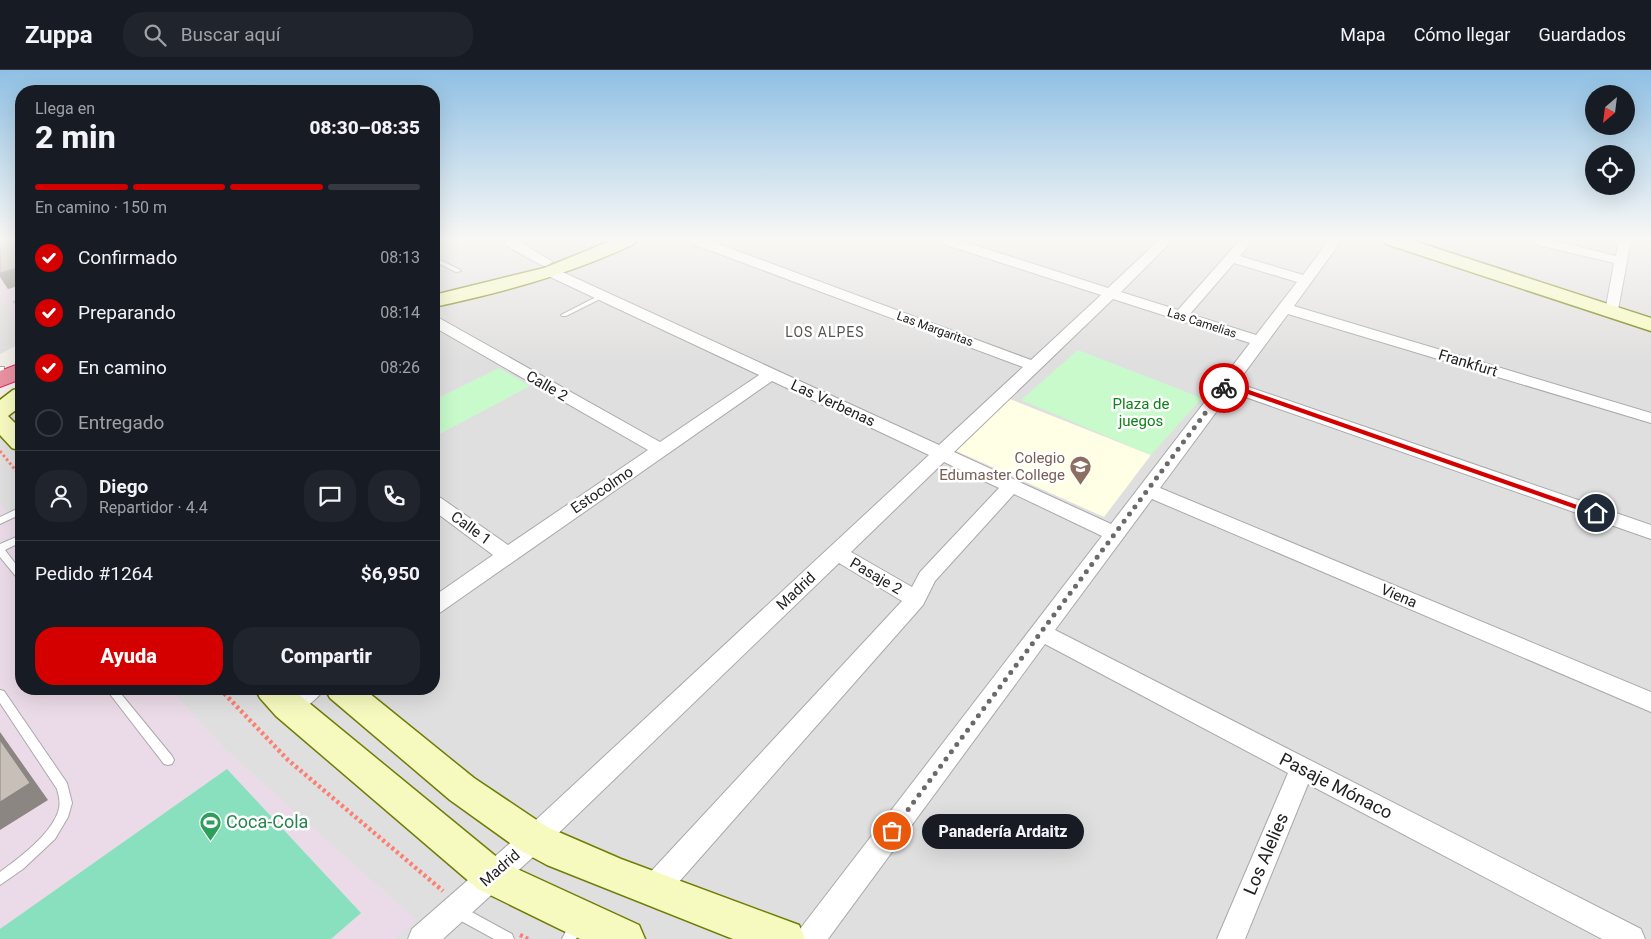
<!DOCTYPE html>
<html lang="es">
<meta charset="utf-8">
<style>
body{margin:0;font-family:Roboto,sans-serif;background:#20242c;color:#f1f3f6;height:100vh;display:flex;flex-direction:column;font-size:19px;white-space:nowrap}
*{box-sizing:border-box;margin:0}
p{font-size:16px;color:#9ea1a6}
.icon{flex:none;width:28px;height:28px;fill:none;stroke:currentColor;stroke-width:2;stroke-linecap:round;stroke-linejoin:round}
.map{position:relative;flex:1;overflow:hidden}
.sheet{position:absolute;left:15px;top:15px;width:425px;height:610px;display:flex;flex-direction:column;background:#171b24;border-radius:20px;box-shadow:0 5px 20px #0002}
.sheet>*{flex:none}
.needle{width:32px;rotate:208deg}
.controls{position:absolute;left:1585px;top:15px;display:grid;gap:10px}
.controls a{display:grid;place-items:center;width:50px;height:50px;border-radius:50%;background:#171b24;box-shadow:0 5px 20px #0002;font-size:25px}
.pin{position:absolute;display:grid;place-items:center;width:42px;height:42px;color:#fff;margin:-21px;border:2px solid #fff;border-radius:50%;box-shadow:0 1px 5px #0007}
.courier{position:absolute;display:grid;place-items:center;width:50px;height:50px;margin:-25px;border:4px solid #d40000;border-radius:50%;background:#fff;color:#222;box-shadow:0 1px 6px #0007}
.bubble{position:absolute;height:35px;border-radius:18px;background:#171b24;box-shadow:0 5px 20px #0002;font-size:16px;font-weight:800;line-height:35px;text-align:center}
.head em{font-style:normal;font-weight:800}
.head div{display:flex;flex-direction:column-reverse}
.head{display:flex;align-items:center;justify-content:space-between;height:85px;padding:0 20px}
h1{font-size:32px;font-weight:800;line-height:38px}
.bar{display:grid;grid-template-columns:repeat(4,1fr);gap:8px 5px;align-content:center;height:60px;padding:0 20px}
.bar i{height:6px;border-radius:4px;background:#363941}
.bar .on{background:#d40000}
.bar p{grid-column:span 4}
.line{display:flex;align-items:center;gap:12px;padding:0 20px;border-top:1px solid #363941}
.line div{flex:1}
.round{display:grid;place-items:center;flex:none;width:52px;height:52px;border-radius:20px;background:#20242c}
ol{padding:0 20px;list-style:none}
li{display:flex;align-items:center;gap:15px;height:55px}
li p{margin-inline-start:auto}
li .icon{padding:5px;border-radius:50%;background:#d40000;color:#fff;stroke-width:4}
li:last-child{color:#9ea1a6}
li i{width:28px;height:28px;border:2px solid #363941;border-radius:50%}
.button{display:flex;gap:10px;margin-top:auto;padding:10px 20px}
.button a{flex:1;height:58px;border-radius:20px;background:#d40000;color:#fff;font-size:20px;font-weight:800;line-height:58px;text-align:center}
.button a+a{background:#20242c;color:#f1f3f6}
header{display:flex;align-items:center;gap:30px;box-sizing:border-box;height:70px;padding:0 25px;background:#171b24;border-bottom:1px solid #363941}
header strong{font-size:24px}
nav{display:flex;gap:28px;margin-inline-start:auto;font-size:18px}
.search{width:350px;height:45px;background:#20242c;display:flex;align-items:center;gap:12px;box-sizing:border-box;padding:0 18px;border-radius:20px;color:#9ea1a6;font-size:19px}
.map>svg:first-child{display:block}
</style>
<header>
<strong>Zuppa</strong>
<div class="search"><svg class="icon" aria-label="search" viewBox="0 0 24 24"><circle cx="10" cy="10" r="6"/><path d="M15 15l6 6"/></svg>Buscar aquí</div>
<nav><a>Mapa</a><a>Cómo llegar</a><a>Guardados</a></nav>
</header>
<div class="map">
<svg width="1651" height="869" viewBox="0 0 1651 869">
<rect width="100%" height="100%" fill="#f2efe9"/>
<path fill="#e0dfdf" d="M0,170H21V273L0,284Z
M434,170H1651V869H0V336L21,325V619H434Z"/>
<path fill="#ebdbe8" d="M0,170H21V259L0,226Z
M0,434L21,457V619H170L224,678L416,850L395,869H0Z"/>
<path fill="#ffffe5" d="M1010,329L1151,385L1104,447L954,380Z"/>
<path fill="#c8facc" d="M1078,280L1202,328L1151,385L1021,330Z
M499,298L530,316L434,367V330Z"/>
<path fill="#88e0be" d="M227,699L361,843L331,869H0V859Z"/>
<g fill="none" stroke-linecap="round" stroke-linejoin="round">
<defs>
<path id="lane" d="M434,187L460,200L461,201L456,202L434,191Z
M602,224L604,225V227L566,246H562L561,245Z
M21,228V232L17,234L14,232Z
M0,297H4V301H0Z
M21,437V444L0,454V447Z
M21,465V472L5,480L21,501V510L18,509L0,487V474Z
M106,619H117L172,686L174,690L172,694L168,695L164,694Z
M0,620L4,621L67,713L72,733L68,747L55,769L23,799L0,815V802C19,788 50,765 58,742C61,734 59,727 57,719L0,633Z
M457,834L512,864L514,869H494L452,846L450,841L452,836Z
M576,849L581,851L583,856L576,869H562L571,851Z"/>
<path id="street" d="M505,170H517L553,192L546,196L541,195L507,176Z
M689,170H708L1031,290L1101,225L940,173L939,170H959L1108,218L1159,170H1173L1121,222L1178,240L1240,170H1253L1240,186L1303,205L1329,170H1342L1294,236L1651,343V353L1288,244L1237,313L1651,455V469L1231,322L1160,418L1651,622V642L1152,429L1055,560L1641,859L1645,869H1602L1308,714L1245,869H1217L1288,703L1045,574L828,869H796L800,859L1102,466L1014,424L935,511L923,535L663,830L653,833L643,830L639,820L643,810L902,531L839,493L543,778L443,869H408L412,859L525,760L929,385L772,311L441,542L434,544V526L493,485L434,441V426L441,428L508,475L648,380L434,257V247L439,248L660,372L759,305L546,205L544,202L546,199H556L939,375L1023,297L690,173ZM1234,193L1297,212L1256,265L1190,244ZM1113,229L1250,273L1111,454L954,382ZM944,392L999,418L920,502L912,517L851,482Z
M1529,170H1552L1616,186L1619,170H1631L1617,245H1607L1605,242L1614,193L1530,173Z
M295,619H324C320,627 297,646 288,646C285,646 282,644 280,643L276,636L280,629Z"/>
<path id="secondary" d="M613,170H637L634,174C570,204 504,222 434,237V225L544,198Z
M1383,170H1411L1651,248V261L1386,174Z
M21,318V336L8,346L21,359V381L12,378L0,365V330L13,320Z
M255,619H292L504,793L639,855L645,869H580L478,819L276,646L260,628Z
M325,619H364L474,708L547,757L621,789L799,855L805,869H733L547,795L521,781L450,730L330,628Z"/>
<path id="highway" d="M21,293V309L0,317V301Z"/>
</defs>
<use href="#lane" stroke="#a9a9a9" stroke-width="2"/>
<use href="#street" stroke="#a9a9a9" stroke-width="2"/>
<use href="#secondary" stroke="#707d05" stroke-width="3"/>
<use href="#highway" stroke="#dc2a67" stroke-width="2"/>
<path stroke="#fa8072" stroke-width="3" stroke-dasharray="2.5 2.5" stroke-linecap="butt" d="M0,381L21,407"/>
<path stroke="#fa8072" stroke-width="4.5" stroke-dasharray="3 3" stroke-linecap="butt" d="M220,619L288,690L443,821
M520,865L528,869"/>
<use href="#lane" fill="#fff" fill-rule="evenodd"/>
<use href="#street" fill="#fff" fill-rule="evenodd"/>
<use href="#secondary" fill="#f7fabf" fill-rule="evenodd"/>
<use href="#highway" fill="#e892a2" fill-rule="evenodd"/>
</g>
<path fill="#8b8681" d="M21,197V215L8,219L0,207V203Z
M0,662L48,730L0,760Z"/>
<path fill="#c7bfb8" stroke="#8b8681" d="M0,170H21V197L0,203Z
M0,670L30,713L0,732Z"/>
<linearGradient id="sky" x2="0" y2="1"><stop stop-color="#8fc0e4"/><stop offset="0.58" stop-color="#f9f8f5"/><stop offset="1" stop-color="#f9f8f5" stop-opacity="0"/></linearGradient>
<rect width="1651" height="292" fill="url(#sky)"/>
<path fill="#d40000" d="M1225,313H1229L1600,443L1599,445H1593L1228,317L1227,320H1222L1221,318Z"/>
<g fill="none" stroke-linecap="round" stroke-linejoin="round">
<path stroke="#6b6a68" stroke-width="5" stroke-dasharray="0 9" d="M892,761L1224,318"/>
</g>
<defs>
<symbol id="school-pin" viewBox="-11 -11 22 30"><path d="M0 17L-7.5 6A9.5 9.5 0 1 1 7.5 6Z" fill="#8d6e63" stroke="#fff"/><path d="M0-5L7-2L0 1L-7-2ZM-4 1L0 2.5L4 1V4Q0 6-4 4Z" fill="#fff"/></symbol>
<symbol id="stadium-pin" viewBox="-11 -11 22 30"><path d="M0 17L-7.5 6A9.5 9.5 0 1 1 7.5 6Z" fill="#2e9e5b" stroke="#fff"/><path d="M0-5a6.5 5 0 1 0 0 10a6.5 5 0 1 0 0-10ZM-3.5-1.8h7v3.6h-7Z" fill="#fff"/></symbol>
</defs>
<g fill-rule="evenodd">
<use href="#school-pin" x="1068" y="384" width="25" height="34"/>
<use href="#stadium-pin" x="198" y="740" width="25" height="34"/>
</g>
<g text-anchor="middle" stroke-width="5" stroke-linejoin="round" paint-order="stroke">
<g font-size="12" fill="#222" stroke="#fff">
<text transform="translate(1202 253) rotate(18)" y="4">Las Camelias</text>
<text transform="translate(935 259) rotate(20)" y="4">Las Margaritas</text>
</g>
<g font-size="14" letter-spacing="1" fill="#555" stroke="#fff">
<text x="825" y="267">LOS ALPES</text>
</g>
<g font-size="15" fill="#222" stroke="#fff">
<text transform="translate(1468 293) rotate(17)" y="5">Frankfurt</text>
<text transform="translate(547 316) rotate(30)" y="5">Calle 2</text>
<text transform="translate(833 333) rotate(25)" y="5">Las Verbenas</text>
<text transform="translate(602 420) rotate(-34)" y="5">Estocolmo</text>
<text transform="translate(471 458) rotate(36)" y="5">Calle 1</text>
<text transform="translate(876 506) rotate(30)" y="5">Pasaje 2</text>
<text transform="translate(796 521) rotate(-43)" y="5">Madrid</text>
<text transform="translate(1399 526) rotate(23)" y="5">Viena</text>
<text transform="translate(500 798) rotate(-41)" y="5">Madrid</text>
</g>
<g font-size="15" fill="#0c8416" stroke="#fff">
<text x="1141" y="339">Plaza de<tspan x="1141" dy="17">juegos</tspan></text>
</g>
<g font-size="15" fill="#785e54" stroke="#fff" text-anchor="end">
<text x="1065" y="393">Colegio<tspan x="1065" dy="17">Edumaster College</tspan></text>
</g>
<g font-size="18" fill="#222" stroke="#fff">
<text transform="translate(1336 716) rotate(27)" y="6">Pasaje Mónaco</text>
<text transform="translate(1266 784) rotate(-67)" y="6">Los Alelies</text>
</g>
<g font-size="18" fill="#27864d" stroke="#fff" text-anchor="start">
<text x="226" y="758">Coca-Cola</text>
</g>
</g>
</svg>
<div class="controls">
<a><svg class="needle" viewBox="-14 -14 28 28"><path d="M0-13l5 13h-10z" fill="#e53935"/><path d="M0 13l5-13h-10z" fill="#9ea1a6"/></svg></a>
<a><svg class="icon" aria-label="locate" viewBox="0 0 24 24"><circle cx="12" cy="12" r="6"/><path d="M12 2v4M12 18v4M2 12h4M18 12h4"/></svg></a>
</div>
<div class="pin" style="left:892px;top:761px;background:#ea580c"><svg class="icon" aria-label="bag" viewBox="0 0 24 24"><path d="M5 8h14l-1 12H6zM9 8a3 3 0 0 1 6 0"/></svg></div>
<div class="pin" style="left:1596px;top:443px;background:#1f2937"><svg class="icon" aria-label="home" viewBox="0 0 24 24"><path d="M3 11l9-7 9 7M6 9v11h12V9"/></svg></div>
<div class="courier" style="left:1224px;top:318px"><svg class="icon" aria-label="bike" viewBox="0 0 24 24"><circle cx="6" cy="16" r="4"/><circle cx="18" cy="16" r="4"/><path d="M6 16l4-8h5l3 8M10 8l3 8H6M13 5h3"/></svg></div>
<div class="bubble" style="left:922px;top:744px;width:162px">Panadería Ardaitz</div>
<section class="sheet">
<div class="head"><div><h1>2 min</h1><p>Llega en</p></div><em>08:30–08:35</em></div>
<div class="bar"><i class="on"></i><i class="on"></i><i class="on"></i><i></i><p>En camino · 150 m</p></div>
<ol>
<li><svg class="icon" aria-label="check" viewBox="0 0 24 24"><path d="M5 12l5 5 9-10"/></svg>Confirmado<p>08:13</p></li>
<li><svg class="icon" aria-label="check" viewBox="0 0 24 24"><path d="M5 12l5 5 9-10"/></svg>Preparando<p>08:14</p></li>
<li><svg class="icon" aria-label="check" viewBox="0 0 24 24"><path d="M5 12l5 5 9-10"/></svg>En camino<p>08:26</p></li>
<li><i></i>Entregado</li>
</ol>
<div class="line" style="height:90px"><a class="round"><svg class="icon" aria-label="person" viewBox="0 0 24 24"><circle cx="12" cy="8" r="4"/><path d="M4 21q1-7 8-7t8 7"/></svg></a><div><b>Diego</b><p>Repartidor · 4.4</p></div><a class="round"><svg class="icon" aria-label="chat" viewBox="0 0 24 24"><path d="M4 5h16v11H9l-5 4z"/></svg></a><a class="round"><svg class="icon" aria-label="phone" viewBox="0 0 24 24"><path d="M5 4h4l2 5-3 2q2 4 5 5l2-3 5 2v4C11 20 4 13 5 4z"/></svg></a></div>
<div class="line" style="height:65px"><div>Pedido #1264</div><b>$6,950</b></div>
<div class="button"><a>Ayuda</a><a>Compartir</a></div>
</section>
</div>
